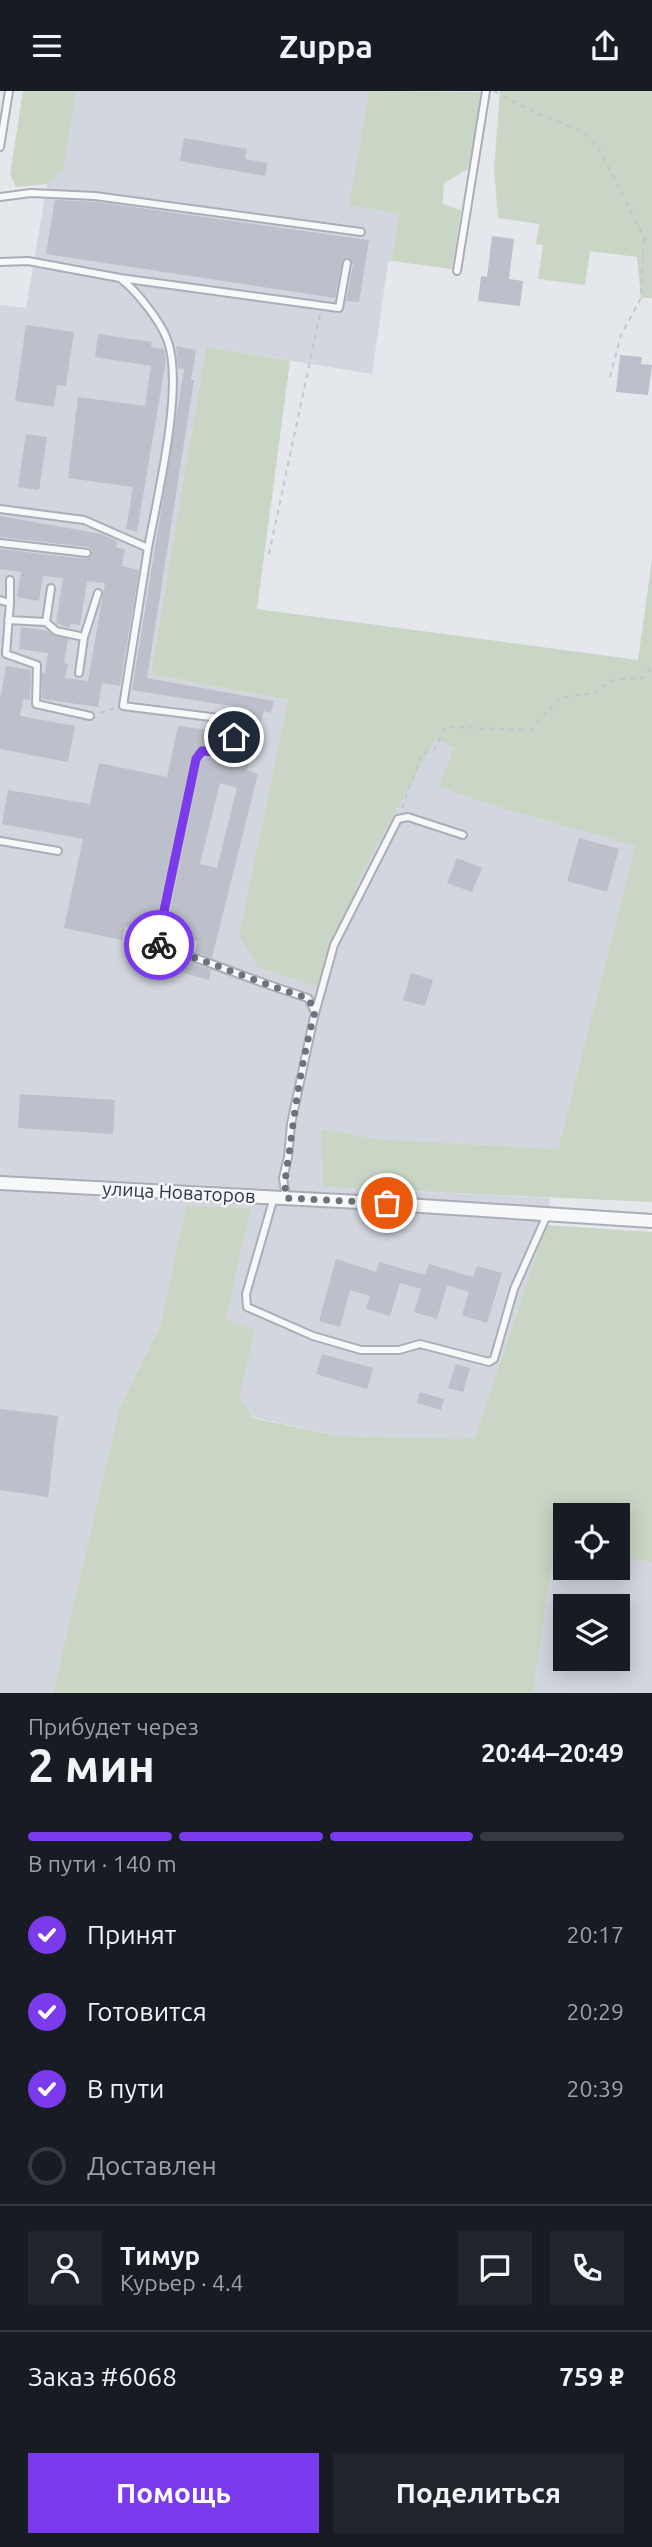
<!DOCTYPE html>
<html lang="ru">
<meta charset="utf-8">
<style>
body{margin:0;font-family:Ubuntu,sans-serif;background:#20242c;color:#f1f3f6;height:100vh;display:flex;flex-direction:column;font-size:26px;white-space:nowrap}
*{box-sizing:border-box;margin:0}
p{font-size:23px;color:#9ea1a6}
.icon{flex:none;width:38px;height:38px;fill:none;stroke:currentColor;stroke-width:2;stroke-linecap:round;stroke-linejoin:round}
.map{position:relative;height:1602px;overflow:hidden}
.sheet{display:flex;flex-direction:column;background:#171b24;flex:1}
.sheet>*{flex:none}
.controls{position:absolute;left:553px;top:1412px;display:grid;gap:14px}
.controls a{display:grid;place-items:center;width:77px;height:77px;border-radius:0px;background:#171b24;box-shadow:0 4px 18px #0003;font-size:35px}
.pin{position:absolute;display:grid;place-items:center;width:60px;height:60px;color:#fff;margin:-30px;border:4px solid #fff;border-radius:50%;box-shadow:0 2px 7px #0007}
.courier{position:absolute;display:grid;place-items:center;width:70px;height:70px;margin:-35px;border:5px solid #7c3aed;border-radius:50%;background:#fff;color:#222;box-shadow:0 2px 9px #0007}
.overview em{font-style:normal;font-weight:700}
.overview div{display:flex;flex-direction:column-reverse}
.overview{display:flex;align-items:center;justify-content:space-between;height:119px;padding:0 28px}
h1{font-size:46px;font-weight:700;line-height:52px}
.bar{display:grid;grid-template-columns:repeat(4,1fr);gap:10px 7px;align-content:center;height:84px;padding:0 28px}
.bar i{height:9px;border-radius:5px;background:#363941}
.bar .current{background:#7c3aed}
.bar p{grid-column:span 4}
.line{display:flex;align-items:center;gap:18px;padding:0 28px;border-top:2px solid #363941}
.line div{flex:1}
.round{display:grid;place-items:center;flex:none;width:74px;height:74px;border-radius:0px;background:#20242c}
ol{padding:0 28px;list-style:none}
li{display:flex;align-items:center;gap:21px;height:77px}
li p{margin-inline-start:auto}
li .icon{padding:7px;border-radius:50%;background:#7c3aed;color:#fff;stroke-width:4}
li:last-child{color:#9ea1a6}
li i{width:38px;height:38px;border:4px solid #363941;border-radius:50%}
.cta{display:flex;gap:14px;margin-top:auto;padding:14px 28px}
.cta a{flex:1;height:80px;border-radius:0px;background:#7c3aed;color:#fff;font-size:28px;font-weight:700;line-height:80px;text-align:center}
.cta a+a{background:#20242c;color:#f1f3f6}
header{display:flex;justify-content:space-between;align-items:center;height:91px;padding:0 28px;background:#171b24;font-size:32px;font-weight:700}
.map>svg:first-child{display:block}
</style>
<header><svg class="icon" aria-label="menu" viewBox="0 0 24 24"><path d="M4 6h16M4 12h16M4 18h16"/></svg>Zuppa<svg class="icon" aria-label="share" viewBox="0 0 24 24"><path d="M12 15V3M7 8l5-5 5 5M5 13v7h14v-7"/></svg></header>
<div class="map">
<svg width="652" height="1602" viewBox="0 0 652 1602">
<rect width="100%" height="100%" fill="#e4e7ec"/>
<path fill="#d2d6de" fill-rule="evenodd" d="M76,0H369L349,114L400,123L392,170L388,171L372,283L206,256L151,583L288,609L239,844L318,896L362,782L436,648L454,657L438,695L484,712L635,755L558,1058L377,1048L321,1039L323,1096L550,1107L546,1134L475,1348L338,1345L253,1326L238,1306L255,1241L226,1228L251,1117L186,1115L160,1235L119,1319L53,1602H0V214L26,217L47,93L63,77Z
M554,1459L565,1460V1477H618V1466L652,1471V1602H533ZM565,1516H618V1568H565Z"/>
<path fill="#c9d6c5" d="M23,0H76L63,78L47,93L16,96L10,84Z
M369,0L483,1L468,78L444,92L443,113L461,119L452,178L392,170L399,123L349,114Z
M500,0H652V207H641L637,166L590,160L585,194L538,188L543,154L536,153L539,133L498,127L494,79Z
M206,256L290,270L257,518L638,569L652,468V1111L323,1096L321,1038L377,1048L558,1058L635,755L484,712L438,695L454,657L436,648L362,782L318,896L258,876L239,844L288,609L151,583Z
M186,1115L251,1117L226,1228L255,1240L239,1306L253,1327L338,1345L475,1348L546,1134L652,1141V1471L618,1466V1424H565V1460L554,1459L533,1602H53L119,1319L160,1235Z"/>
<path fill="#bbc0ca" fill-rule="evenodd" d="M184,47L247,58L245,68L267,72L265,85L180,70Z
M55,109L97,111L369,149L359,211L346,210L353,173L347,166L342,170L335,207L46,163Z
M492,145L514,148L509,188L523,190L520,215L478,210L481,185L487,186Z
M26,234L74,241L66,295L57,294L54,316L15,310Z
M98,243L152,251L151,256L164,258L166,269L137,441L126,438L133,396L68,387L78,306L145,315L151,275L95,266Z
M176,255L196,259L191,289H194L147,587L274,610L271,622L264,620L247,679L258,683L212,867L195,861L198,850L165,843L201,670L205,666L236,671L249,618L132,599L184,278L178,277ZM220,692L237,697L217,777L200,773Z
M620,264L642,266L641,273L652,274L648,304L616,301Z
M26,343L47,346L39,399L18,396Z
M0,425L101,443L117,450L116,456L125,458L122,475L139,479L120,595L102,592L98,616L42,608V582H45L48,562L19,558L21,536L48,540L54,545L68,548L64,572L68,573L65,587L88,590L105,492L87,490L80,534L70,533V537L56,532L63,487L43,485L39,510L17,506L21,481L0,478V458L86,468L92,465V459L88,456L0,446Z
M6,575L31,579L30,609L23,608L20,625L75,635L68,671L0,658V609Z
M178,635L224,641L221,656L200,655L191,666L154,841L125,835L122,849L64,837L83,748L2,733L8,699L90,713L99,672L167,686Z
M579,747L619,758L607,801L567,790Z
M457,767L482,777L472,801L447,792Z
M132,851L211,879L209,889L129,866Z
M411,882L433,889L425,915L403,909Z
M20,1003L115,1009L113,1043L18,1037Z
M336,1168L376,1181L379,1171L425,1184L429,1173L473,1186L477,1175L502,1182L487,1232L462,1224L469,1201L447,1194L437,1228L414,1221L421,1198L400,1192L390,1225L366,1218L370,1205L350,1199L340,1236L319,1230Z
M322,1263L373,1277L367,1298L316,1283Z
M456,1273L470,1277L463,1301L448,1297Z
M420,1301L444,1308L441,1319L417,1312Z
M0,1318L58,1325L48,1406L0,1399Z"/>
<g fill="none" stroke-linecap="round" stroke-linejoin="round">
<defs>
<path id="service" d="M0,56L9,0
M0,106L31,102L95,105L361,141
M0,171L28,170L120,187L339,217L347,172
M457,180L486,0
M121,188C137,200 160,230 167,248C185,293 157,407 148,457
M0,418L84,429L148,457L123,615L235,629L233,662L202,660L196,668L157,853C208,871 257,891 308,907L315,921
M0,452L87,462
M0,509L10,512L6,563L37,574L36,613L90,625
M10,512V489
M8,529L46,531L56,540L84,546L98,502
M46,531L51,497
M79,582L84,546
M0,750L58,760
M274,1106L246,1203L247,1216L313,1245L361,1259H399L420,1253L489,1271L494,1268L514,1198L547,1124
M286,1107L283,1087L288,1066L291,1033L314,926L334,854L398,728L408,726L463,744"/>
<path id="minor" d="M0,1092L360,1111L652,1130"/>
</defs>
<use href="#service" stroke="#a9aeb7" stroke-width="10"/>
<use href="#minor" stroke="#a9aeb7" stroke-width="16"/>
<path stroke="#c2c5cb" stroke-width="2" stroke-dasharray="5 5" stroke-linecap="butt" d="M494,0C510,9 527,18 544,25C567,34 579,36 597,54L644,146L652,152
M610,286L621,244L641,207L644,147
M269,463L320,223
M100,622L115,617
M402,717L422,662L434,659L446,636L531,639L559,607L594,602L613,589L642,587L652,575"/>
<use href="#service" stroke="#f7f8fa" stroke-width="6"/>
<use href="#minor" stroke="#f7f8fa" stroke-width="12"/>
</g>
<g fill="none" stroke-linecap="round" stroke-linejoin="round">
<path stroke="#6c737f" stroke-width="7" stroke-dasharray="0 12.6" d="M159,854C209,871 257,891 308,907L315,921C302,968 295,1016 289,1064C286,1080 284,1091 286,1107L387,1112"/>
<path stroke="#7c3aed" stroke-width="9" d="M159,854L157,853L196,668L202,660L233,662L234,646"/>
</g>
<g text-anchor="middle" stroke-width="5" stroke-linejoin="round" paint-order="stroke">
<g font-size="19" fill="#2b3445" stroke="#f4f6f9">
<text transform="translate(179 1101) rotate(3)" y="7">улица Новаторов</text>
</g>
</g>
</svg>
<div class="controls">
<a><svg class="icon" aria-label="locate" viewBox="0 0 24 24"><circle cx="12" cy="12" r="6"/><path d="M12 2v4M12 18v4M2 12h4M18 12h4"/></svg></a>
<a><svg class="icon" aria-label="layers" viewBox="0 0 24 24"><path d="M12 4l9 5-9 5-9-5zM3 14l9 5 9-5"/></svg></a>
</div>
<div class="pin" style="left:387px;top:1112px;background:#ea580c"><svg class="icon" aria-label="bag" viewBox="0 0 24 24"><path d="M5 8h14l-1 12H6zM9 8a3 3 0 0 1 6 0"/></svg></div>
<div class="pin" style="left:234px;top:646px;background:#1f2937"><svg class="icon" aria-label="home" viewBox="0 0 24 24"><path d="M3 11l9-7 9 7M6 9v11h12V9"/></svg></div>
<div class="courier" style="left:159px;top:854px"><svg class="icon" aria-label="bike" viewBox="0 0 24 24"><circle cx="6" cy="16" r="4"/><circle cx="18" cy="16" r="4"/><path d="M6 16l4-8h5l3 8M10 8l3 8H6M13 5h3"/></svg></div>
</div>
<section class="sheet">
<div class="overview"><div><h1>2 мин</h1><p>Прибудет через</p></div><em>20:44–20:49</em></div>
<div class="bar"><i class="current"></i><i class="current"></i><i class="current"></i><i></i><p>В пути · 140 m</p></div>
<ol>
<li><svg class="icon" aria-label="check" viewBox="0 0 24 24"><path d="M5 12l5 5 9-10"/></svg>Принят<p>20:17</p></li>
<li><svg class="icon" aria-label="check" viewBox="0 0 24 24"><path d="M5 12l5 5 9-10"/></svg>Готовится<p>20:29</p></li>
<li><svg class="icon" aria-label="check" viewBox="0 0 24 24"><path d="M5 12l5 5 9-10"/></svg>В пути<p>20:39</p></li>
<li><i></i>Доставлен</li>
</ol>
<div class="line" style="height:126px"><a class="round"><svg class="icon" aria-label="person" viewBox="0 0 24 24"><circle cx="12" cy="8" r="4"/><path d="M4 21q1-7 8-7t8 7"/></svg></a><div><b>Тимур</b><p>Курьер · 4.4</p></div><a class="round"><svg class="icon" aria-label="chat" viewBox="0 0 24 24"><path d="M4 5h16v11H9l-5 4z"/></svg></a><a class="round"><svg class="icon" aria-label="phone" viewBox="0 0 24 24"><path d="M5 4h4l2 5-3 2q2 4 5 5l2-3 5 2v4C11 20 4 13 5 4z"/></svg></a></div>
<div class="line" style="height:91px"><div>Заказ #6068</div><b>759 ₽</b></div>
<div class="cta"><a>Помощь</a><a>Поделиться</a></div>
</section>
